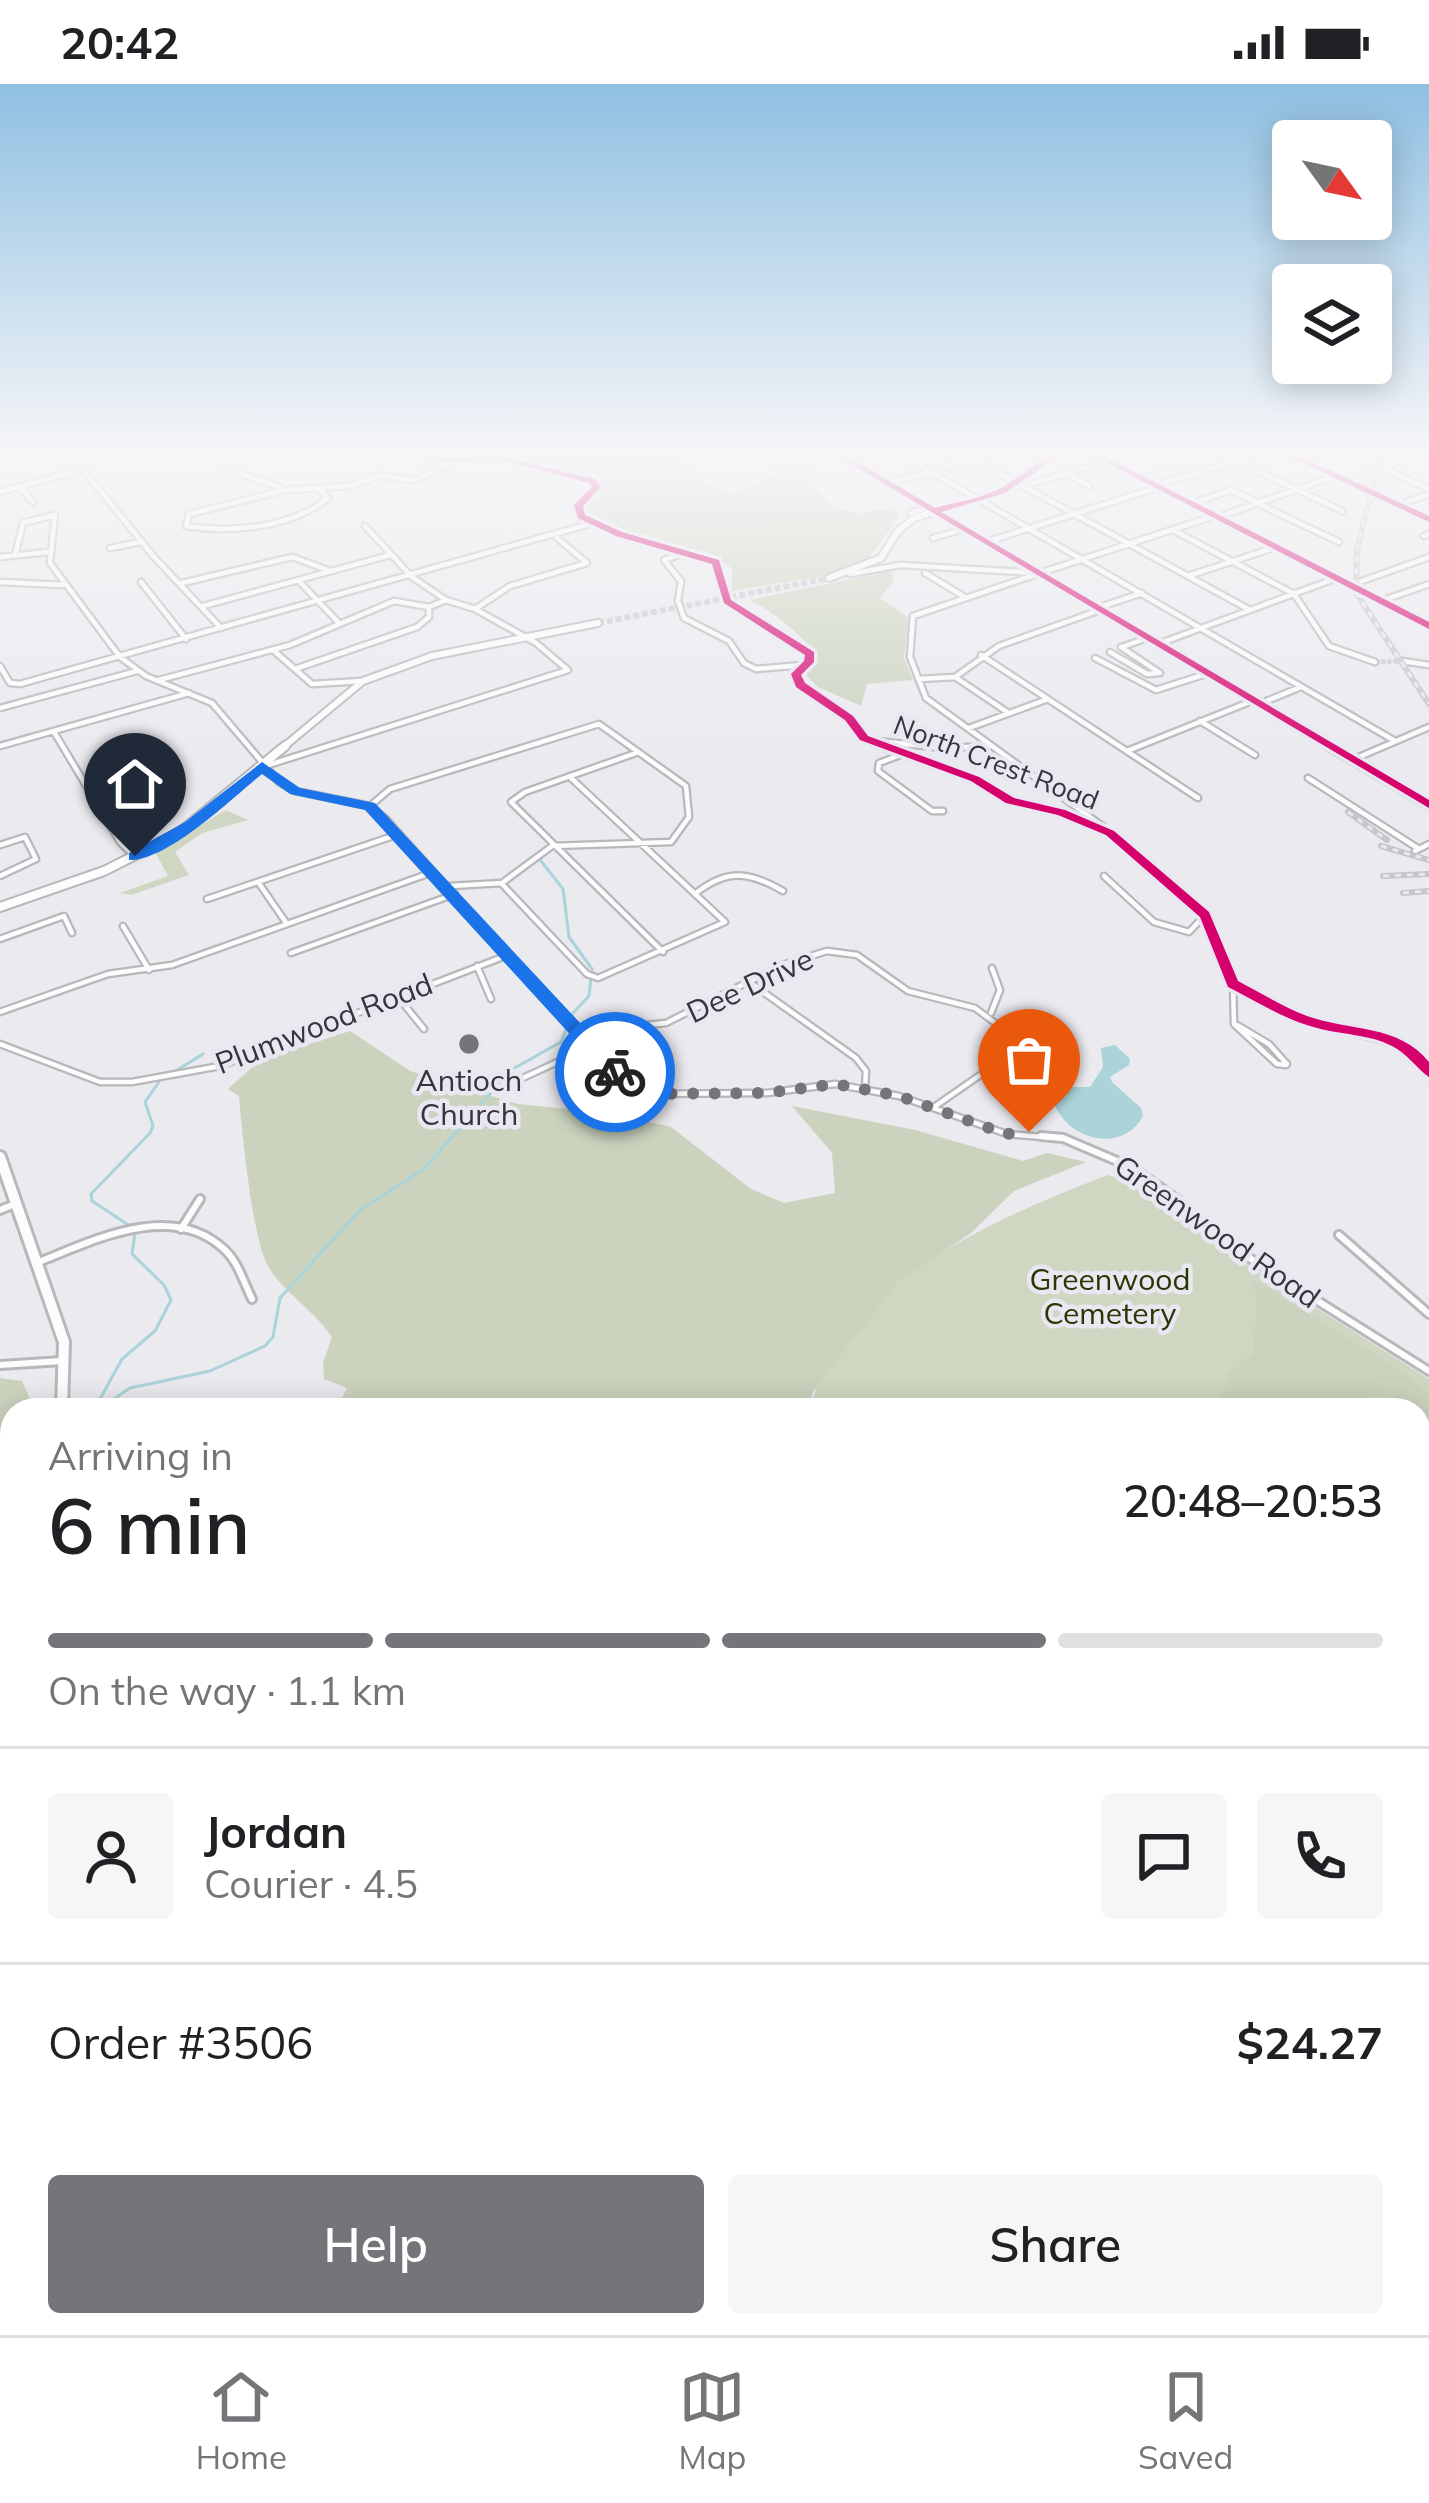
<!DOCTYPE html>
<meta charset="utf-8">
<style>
body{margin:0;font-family:Mulish,sans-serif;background:#f6f6f6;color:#202124;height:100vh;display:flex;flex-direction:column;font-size:45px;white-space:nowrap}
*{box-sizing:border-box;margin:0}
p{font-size:39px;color:#757577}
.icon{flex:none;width:66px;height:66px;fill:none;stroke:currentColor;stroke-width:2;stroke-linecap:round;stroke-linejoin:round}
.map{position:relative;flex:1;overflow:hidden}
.sheet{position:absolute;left:0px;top:1314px;width:1431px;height:939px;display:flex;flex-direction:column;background:#fff;border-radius:36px 36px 0 0;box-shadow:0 6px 30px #0003}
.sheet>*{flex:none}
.needle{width:78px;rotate:123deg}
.buttons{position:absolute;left:1272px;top:36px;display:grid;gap:24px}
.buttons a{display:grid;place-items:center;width:120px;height:120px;border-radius:12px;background:#fff;box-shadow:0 6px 30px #0003;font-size:60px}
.pin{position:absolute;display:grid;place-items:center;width:102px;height:102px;color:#fff;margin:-123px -51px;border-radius:50% 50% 50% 0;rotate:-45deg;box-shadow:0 0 12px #0007}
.pin .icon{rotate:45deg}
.courier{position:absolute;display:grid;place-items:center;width:120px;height:120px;margin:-60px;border:9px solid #1a73e8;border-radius:50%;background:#fff;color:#222;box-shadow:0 3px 15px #0007}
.head em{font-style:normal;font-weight:600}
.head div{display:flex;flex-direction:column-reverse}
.head{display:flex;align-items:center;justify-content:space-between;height:204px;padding:0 48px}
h1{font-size:78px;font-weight:600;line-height:90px}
.bar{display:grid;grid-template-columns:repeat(4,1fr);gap:18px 12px;align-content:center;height:144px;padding:0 48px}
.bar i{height:15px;border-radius:9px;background:#e0e0e0}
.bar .active{background:#747479}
.bar p{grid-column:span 4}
.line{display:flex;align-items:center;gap:30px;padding:0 48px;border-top:3px solid #e0e0e0}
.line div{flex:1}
.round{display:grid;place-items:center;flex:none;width:126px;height:126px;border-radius:12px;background:#f6f6f6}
.action{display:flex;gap:24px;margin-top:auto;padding:24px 48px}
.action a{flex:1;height:138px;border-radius:12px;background:#747479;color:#fff;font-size:48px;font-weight:600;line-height:138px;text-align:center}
.action a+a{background:#f6f6f6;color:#202124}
.status{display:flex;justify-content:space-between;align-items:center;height:84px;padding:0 60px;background:#fff;direction:ltr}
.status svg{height:33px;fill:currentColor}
.menu{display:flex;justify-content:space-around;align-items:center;height:168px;border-top:3px solid #e0e0e0;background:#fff;font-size:33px;color:#757577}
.menu a{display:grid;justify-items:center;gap:6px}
.menu .active{color:#747479}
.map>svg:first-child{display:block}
</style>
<div class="status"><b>20:42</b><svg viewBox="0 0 49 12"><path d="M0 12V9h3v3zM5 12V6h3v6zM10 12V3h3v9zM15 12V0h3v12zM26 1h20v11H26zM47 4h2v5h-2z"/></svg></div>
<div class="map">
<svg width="1429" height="2251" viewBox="0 0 1429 2251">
<rect width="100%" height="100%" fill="#eaeaef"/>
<path fill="#cfd7c2" d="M226,726L248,736L202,749L175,768L189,791L131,811L120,809L168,792L155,768Z
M1108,1091L1154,1103L1219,1163L1429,1295V1501L1419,1326H810C817,1305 823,1275 837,1258C902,1176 1013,1127 1108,1091Z"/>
<path fill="#cbd3be" d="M447,367H672L712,403L731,410L788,386L798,387L834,424L860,429L893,424L900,432L864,480L840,489L732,507V484C688,456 633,453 587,432L586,418L603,403L597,396L502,372Z
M892,487L893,498L880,514L909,534L904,574L913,596L867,600L861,622L818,603L806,591L818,578C814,558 767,523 749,516Z
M350,947L410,987L518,1020L609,1029L671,1043L751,1105L784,1119L835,1109L832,1069L792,1022L915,1046L1023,1077L1047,1069L1086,1078L1014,1107L971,1149L896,1200L813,1308L807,1326H336L347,1304L324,1295L323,1279L332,1253C315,1227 281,1206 268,1182C252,1154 242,1047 239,1012L228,1005L260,976Z
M1253,1196L1410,1292L1429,1310V2251H1024L1026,2241H1419V1326H1228L1220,1314L1229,1289L1253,1269L1257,1222Z
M0,1294L22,1297L35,1326H12V1593L0,1599Z"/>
<path fill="#aad3da" d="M1115,961L1130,975L1129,981L1110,993L1112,998L1141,1024L1143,1032C1122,1071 1065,1056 1053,1016L1065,1003H1090L1103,983L1101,964Z"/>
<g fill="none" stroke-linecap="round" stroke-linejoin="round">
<path stroke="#aad3da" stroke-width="3" d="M1144,391L1221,371
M174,988L203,970
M130,1142L92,1117L91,1110L150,1049L153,1042L145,1018L161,995
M94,1326L122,1275L155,1247L171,1216L164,1201L132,1170L135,1149
M98,1326L130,1304L210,1287L265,1262L273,1253L280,1214L360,1126L424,1085L511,986L561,958L573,929L589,912L592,885L569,853L563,805L541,777"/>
<path stroke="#aad3da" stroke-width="4.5" d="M248,2241L252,2251
M1155,2251L1157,2241"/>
<path stroke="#c6c6cb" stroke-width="4.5" stroke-dasharray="4.5 1.5" stroke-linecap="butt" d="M1375,578L1402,577"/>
<path stroke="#c6c6cb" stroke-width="6" stroke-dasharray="6 3" stroke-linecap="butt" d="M598,539L829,494"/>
<defs>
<path id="street-far2" d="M238,367L226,379C243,396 264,395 285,406
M895,367L1395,657
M959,367L1250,526
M1216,367L1342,427
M1345,367L1429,405
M73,373L154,473L221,544
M844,373L867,367
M1381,383L1429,368
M1066,389L1089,402
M887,400L974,375
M1157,401L1269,367
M1024,402L1107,377
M20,403L33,418
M318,404L328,414C292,444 231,449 186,442L189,430L285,406L350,402L379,392L415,396L459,375
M0,408L83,385
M1191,420L1231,406L1256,418
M1259,420L1339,458
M1398,421L1429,410
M911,429L928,423
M1218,433L1335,392
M1173,446L1294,510L1329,562L1375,578
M1424,452L1429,450
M933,454L964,445
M986,458L1159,403
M110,464L141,458
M684,469L664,476L681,497L678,517L684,534L729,557L744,579L756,585L803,581
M15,471L23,439L55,431L50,479L120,573L146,592L212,619L279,698L295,707L370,722L386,735L590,963L640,1010L767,1009L835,1000L899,1012L1007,1050L1066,1055
M0,473L49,468
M925,489L963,512
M1040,489L913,532L910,573L926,614L1105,744
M850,490L900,481L1040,489L1214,432
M1188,492L1276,463
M298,496L339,539
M0,498L62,501
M141,498L186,555
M182,499L292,473L328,486
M1351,501L1429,473
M1381,517L1429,500
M203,522L390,471
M1097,524L1142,509
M475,525L510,502L587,479L557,454
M1158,560L1337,494
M1122,563L1147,554
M273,566L312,600L362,597
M1110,568L1147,590L1160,589L1121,563
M981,571L1198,714
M1095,574L1156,606L1206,590
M1402,577L1429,581
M0,582L10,599L20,600L593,439
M295,585L417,543L429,533V523L446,516
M955,593L1007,628
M918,595L955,593L999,562L1100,526
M159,596L290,561L394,517L429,523
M1259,620L1301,603
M0,624L137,587
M1200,637L1255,671
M969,644L1048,615
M54,648L120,758L133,771
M877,657L944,664L990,662
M0,662L189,609
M1127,667L1252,617
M636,669L525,708L511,718L663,868
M903,670L879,679L878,687L932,727H943
M1352,676L1429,643
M262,683L568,586L536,559L475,525L446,516L412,493L365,442
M1308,694L1419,765
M370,722L390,705L599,640L686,702L689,733L671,758L552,762L502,799L450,802
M0,761L25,753L36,775L0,792
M1415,767L1429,760
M1104,792L1154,838L1189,848L1205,831
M258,798L287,840
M502,800L587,890L598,894L725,838L570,693
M696,809C728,784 750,788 783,807
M207,815L399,750
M123,842L149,886
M0,855L64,832L72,849
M291,869L455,810
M477,882L491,915
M752,900L856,974L866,987L865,1005
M1233,900L1234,940L1277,980L1286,981
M398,913L424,945
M0,928L108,890L172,881L433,788
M991,929L1000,906L992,884
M1237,941L1269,960L1287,980
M578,948L666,939L782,881L827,867L857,871L908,907L975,924L1002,944L999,978L934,1023
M0,960L100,998H132L220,982L508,871
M514,998L590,963"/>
<path id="street-far1" d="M1041,1052L1063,1054L1131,1083L1178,1116L1213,1151L1429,1287
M0,1126L15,1120
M181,1145L200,1115
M1339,1151L1429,1230
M39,1178C94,1156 173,1116 225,1166C238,1178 244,1199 252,1215
M0,1281L62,1277"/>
<path id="street" d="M0,1676L12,1670
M0,2049L12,2042
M218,2241L221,2251
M151,2251L165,2241
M616,2251L629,2241"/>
<path id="secondary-far3" d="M414,367L440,376L500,374L592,397L597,403L578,421L581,432L619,450L716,478L727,517L810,570L809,578L796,590L800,601L849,634L864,654L892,665
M722,367L783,378L844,373
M833,367L1334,665
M1088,367L1429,542
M1281,367L1429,435
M829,494L881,474L897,448L914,434L1002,407L1050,374L1070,367
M281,665L363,597L432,572L598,539"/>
<path id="secondary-far2" d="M884,662L975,695L1010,717L1061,728L1110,749L1205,831L1233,900C1256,911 1277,926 1301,935C1348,952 1396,944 1429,988
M1329,662L1429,721
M0,823L104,787L179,749L285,662"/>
<path id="secondary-far1" d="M0,1073L64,1258L62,1326"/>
<path id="secondary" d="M424,2241L428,2251"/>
</defs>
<use href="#street-far2" stroke="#b8b8bc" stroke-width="9"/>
<use href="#street-far1" stroke="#b8b8bc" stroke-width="12"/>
<use href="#street" stroke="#b8b8bc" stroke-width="15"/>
<use href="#secondary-far3" stroke="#b8b8bc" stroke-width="10"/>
<use href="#secondary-far2" stroke="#b8b8bc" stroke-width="12"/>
<use href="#secondary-far1" stroke="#b8b8bc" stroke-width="16"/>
<use href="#secondary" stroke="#b8b8bc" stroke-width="20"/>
<use href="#street-far2" stroke="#fcfcfd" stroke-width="4.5"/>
<use href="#street-far1" stroke="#fcfcfd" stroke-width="6"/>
<use href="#street" stroke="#fcfcfd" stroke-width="9"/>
<use href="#secondary-far3" stroke="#fcfcfd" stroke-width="6"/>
<use href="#secondary-far2" stroke="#fcfcfd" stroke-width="8"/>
<use href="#secondary-far1" stroke="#fcfcfd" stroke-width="10"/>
<use href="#secondary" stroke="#fcfcfd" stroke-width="14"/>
<defs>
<path id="rail-far1" d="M1382,367L1357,465L1356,509L1429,620
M1348,728L1387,756
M1381,762L1429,776
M1383,792L1429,790
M1403,809L1429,807"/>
<path id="rail" d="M1419,1734L1429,1724
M1213,2241V2251"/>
</defs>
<use href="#rail-far1" stroke="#c6c6c8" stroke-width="6"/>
<use href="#rail" stroke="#c6c6c8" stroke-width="9"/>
<use href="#rail-far1" stroke="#e8e7f2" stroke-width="3" stroke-dasharray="6" stroke-linecap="butt"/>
<use href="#rail" stroke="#e8e7f2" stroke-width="4.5" stroke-dasharray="14" stroke-linecap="butt"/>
<defs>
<path id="cycleway" d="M410,367H422L441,373L500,372L595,395L601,403L583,422L585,431L622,448L719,476L731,516L814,568V578L801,591L805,599L853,632L868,652L979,693L1014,714L1065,726L1114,747L1209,828L1238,897C1261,909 1283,923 1307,932C1348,947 1399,940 1429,978V993C1416,984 1408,970 1392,962C1369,950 1342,951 1317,944C1285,936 1258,918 1228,903L1200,833L1106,751L1058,731L1006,719L971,697L860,656L845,636L796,603L791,590L804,577L805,571L724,519L712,480L616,452L578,434L574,421L592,403L589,399L500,376L440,378Z
M829,367H839L935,424C957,418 983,414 1003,403C1027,389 1045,367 1074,367L1053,376L1005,409L941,428L1429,716V724Z
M1084,367H1094L1429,538V545Z
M1277,367H1288L1429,432V438Z"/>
</defs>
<use href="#cycleway" stroke="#e8e7f2" stroke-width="7"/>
<use href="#cycleway" fill="#d6006c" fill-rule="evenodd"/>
</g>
<linearGradient id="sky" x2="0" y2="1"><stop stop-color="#8fc0e2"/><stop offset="0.54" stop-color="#f6f6f8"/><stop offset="1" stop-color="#f6f6f8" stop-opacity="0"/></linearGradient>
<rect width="1429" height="682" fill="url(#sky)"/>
<path fill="#1a73e8" d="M262,678L300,704L375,719L622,984V993H609L365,726L290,710L262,690C232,714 168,777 129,776V769L185,738Z"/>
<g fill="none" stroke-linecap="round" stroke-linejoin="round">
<path stroke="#747479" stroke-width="12" stroke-dasharray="0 21.6" d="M615,988L640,1010L767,1009L835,1000L899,1012L1006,1050L1029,1048"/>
</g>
<circle fill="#747479" stroke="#e8e7f2" stroke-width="4.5" cx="469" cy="960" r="12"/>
<g text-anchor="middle" stroke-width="9" stroke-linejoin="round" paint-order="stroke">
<g font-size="27" fill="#35353a" stroke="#e8e7f2">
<text transform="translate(996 679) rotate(21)" y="9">North Crest Road</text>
</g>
<g font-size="30" fill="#35353a" stroke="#e8e7f2">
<text transform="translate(750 902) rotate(-25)" y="10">Dee Drive</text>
<text transform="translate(324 940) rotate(-21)" y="10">Plumwood Road</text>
<text transform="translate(1217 1148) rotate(35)" y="10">Greenwood Road</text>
</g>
<g font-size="30" fill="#35353a" stroke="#e8e7f2">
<text x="469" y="1007">Antioch<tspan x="469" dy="34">Church</tspan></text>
</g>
<g font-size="30" fill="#2a3703" stroke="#e8e7f2">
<text x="1110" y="1206">Greenwood<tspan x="1110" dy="34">Cemetery</tspan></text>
</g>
</g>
</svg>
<div class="buttons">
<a><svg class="needle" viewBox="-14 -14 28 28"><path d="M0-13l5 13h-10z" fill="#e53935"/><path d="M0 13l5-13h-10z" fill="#757577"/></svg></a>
<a><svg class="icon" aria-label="layers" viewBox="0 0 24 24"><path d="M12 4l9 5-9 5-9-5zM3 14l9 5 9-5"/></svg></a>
</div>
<div class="pin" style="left:1029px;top:1048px;background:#ea580c"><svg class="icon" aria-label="bag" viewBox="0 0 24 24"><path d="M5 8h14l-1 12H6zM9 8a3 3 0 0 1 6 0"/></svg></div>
<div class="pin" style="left:135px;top:772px;background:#1f2937"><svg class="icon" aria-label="home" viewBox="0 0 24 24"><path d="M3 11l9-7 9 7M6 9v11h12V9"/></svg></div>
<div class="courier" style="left:615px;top:988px"><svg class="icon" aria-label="bike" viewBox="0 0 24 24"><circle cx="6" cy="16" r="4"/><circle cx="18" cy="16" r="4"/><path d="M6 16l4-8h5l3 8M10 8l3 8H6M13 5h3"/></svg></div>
<section class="sheet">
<div class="head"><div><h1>6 min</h1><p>Arriving in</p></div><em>20:48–20:53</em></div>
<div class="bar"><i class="active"></i><i class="active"></i><i class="active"></i><i></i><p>On the way · 1.1 km</p></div>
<div class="line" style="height:216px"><a class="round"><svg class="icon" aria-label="person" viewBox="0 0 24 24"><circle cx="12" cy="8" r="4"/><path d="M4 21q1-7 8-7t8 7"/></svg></a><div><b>Jordan</b><p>Courier · 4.5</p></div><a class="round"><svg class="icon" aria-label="chat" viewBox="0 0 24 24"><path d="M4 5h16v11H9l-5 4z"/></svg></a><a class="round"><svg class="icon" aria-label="phone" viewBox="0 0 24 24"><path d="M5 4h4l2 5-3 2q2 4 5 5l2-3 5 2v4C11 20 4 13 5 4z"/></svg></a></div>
<div class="line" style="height:156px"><div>Order #3506</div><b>$24.27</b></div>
<div class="action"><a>Help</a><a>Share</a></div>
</section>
</div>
<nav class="menu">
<a class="active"><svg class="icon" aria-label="home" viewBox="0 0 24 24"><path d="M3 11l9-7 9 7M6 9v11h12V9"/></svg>Home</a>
<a><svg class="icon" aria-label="map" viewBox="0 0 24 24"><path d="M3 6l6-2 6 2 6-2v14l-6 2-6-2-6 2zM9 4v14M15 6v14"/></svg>Map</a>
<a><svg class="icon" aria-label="saved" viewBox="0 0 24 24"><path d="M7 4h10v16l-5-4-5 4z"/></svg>Saved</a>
</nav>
